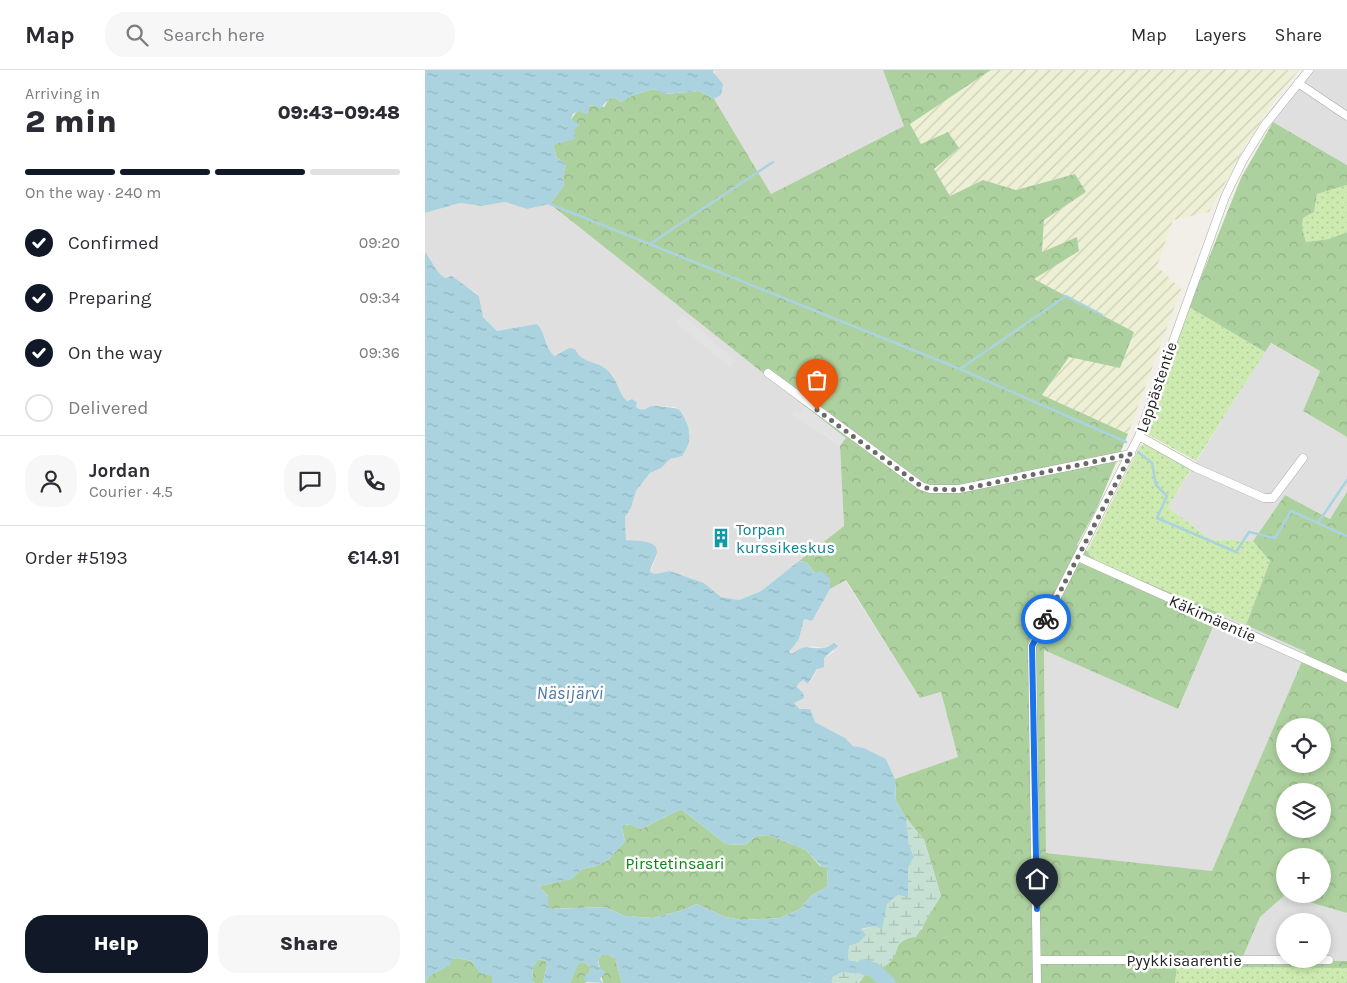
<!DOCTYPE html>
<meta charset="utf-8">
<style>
body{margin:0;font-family:Karla,sans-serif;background:#f7f7f7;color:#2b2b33;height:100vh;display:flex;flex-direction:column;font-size:19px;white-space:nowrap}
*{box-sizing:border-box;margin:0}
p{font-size:16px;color:#7c7c81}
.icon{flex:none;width:28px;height:28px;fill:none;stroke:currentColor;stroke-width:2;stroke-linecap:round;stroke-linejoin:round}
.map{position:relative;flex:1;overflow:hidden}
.sheet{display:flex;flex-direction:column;background:#fff;width:425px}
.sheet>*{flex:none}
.controls{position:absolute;left:851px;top:648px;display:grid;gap:10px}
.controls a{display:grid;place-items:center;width:55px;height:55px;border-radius:50%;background:#fff;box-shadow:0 2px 8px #0003;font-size:25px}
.pin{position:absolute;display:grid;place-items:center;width:42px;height:42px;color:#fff;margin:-51px -21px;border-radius:50% 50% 50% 0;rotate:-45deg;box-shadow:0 0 5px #0007}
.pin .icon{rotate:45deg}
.courier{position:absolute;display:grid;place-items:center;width:50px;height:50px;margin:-25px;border:4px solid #1a73e8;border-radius:50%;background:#fff;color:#222;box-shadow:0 1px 6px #0007}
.summary em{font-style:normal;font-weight:800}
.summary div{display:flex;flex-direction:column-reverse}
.summary{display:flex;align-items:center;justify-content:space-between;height:85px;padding:0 25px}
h1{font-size:32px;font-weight:800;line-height:38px}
.bar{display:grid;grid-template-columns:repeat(4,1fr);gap:8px 5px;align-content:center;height:60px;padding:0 25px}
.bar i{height:6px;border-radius:4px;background:#e1e1e2}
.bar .active{background:#111827}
.bar p{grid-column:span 4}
.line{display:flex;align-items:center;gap:12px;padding:0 25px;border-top:1px solid #e1e1e2}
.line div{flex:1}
.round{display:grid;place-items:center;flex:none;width:52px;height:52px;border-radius:20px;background:#f7f7f7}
ol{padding:0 25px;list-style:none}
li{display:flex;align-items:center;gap:15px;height:55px}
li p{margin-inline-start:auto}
li .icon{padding:5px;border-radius:50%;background:#111827;color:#fff;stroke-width:4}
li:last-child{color:#7c7c81}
li i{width:28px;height:28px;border:2px solid #e1e1e2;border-radius:50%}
.primary-button{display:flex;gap:10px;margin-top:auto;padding:10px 25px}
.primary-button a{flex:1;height:58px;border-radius:20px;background:#111827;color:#fff;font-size:20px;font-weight:800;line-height:58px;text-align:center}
.primary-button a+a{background:#f7f7f7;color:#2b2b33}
header{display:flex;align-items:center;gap:30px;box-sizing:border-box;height:70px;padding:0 25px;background:#fff;border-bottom:1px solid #e1e1e2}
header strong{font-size:24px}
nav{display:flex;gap:28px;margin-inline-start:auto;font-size:18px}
.search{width:350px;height:45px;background:#f7f7f7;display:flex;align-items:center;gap:12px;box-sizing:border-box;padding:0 18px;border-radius:20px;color:#7c7c81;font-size:19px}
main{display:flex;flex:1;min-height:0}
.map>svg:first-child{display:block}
</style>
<header>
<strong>Map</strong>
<div class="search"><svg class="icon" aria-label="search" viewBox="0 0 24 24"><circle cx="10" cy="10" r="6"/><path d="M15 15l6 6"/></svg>Search here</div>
<nav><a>Map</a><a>Layers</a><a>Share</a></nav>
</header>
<main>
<section class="sheet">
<div class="summary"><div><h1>2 min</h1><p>Arriving in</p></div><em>09:43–09:48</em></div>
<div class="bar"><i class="active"></i><i class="active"></i><i class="active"></i><i></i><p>On the way · 240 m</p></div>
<ol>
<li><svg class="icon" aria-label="check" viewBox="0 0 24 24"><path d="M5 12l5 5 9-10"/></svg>Confirmed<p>09:20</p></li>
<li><svg class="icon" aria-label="check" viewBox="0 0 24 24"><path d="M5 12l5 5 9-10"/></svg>Preparing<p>09:34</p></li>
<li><svg class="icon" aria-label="check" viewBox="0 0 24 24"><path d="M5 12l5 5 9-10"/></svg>On the way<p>09:36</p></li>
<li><i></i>Delivered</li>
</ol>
<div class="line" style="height:90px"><a class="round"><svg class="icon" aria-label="person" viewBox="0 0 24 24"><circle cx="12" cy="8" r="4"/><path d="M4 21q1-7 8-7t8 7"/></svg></a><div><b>Jordan</b><p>Courier · 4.5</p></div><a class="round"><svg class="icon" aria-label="chat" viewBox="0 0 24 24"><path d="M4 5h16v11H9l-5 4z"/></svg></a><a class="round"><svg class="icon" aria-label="phone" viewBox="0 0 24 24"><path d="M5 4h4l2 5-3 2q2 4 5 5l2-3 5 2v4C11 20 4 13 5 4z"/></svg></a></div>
<div class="line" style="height:65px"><div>Order #5193</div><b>€14.91</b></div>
<div class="primary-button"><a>Help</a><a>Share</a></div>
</section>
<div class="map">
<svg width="922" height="913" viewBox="0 0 922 913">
<defs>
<pattern id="farmland-furrows" width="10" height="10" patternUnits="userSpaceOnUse" patternTransform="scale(1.25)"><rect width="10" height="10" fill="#eef0d5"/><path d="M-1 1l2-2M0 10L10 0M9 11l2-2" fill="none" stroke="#ccceb7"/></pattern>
<pattern id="grass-dots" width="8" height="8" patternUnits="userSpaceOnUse" patternTransform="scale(1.25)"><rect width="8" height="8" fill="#cdebb0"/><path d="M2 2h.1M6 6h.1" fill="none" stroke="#b0c997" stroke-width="1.8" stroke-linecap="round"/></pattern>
<pattern id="forest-crowns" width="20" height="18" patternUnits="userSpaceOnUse" patternTransform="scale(1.25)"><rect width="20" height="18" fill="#add19e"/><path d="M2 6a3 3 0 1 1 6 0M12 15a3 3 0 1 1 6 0" fill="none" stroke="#95b388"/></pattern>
<pattern id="wetland-marsh" width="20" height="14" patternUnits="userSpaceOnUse" patternTransform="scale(1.25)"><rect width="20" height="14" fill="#c6e0d4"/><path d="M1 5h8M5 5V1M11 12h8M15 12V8" fill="none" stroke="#aac0b6"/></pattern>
<pattern id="water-ripples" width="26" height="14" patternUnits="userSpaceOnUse" patternTransform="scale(1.25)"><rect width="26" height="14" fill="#aad3df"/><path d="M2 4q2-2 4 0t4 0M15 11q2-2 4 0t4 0" fill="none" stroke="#92b5bf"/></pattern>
</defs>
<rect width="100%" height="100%" fill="#f2efe9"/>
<path fill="#e0dfdf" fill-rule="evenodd" d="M289,0H458L479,56L346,124L289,33V29L296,25Z
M888,0H922V95L848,52Z
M80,132L102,139L125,134L381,337L375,345L415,376L419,456L336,521L314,530L296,527L279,513L245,501L230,504L225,502L232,485L208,471L201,470L200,447L206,438L211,421L225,403L250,386L265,363L257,343L250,337L228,336L221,340H214L211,337L212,332L207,329L202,331L196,326L188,305L180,298L158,290L144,278L130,286L125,282L116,258L112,254L72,261L58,247L54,225L27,207L20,208L9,200L6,189L0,182V143L35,133L57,136Z
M845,273L895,301L878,341L922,367V422L906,449L860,425L828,471L785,469L743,437Z
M420,510L495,628L516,622L534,687L470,709L461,689L439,678L428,676L420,668L390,652L369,633L374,613L378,610L384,614L399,588L409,582V573L398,578L386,576L366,585L365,579L374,569L379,549L387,551L405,519Z
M794,543L882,582L787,802L621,783L619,579L753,639Z
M860,825L922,843V891L817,890L835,847ZM860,851H898V889H860Z"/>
<path fill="url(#farmland-furrows)" d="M566,0H874L852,26L819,78L784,142L748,150L732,196L756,219L703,364L617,326L644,286L709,262L609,209L617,183L619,150L661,122L650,104L590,120L558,110L524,126L508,99L534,78L496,74L485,54Z"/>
<path fill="url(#grass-dots)" d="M922,115V162L904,169L881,172L877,158L878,148L889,142L892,124Z
M764,237L840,282L771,391L722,364Z
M722,373L766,399L743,437L785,469L828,471L845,491L821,555L668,490L662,481L715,376Z
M752,897L922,898V913H750Z"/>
<path fill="url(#forest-crowns)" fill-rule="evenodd" d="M458,0H566L485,54L496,74L523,62L534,78L509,99L525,126L558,110L591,120L650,104L661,122L619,150L617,182L652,167L654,181L609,209L709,262L695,298L644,287L617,325L703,364L672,438L652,475L662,481L668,490L794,543L753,639L619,580L621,783L787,801L881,582L821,555L845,491L828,471L860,425L905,449L922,422V843L860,825L835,847L817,889L922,891V898L752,897L750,913H434L441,903L468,888L471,875L497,859L502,845L516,826L499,770L481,748L471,731L470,709L533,687L516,622L495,628L421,510L405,519V509L390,503L381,492L374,491L419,456L415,376L420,368L125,134L139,115L138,106L141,94L132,88L128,75L135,72C145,52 151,29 179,37L184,29L189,27L196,32L208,25L228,19L240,24L274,21L289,29L346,124L479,56ZM860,656H898V694H860ZM860,721H898V759H860ZM860,786H898V824H860Z
M848,52L922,95V115L892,124L889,142L878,148L877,158L881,172L904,169L922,162V367L878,341L895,301L846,273L840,282L764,237L816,108Z
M256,739L301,774L320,775L331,766L344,765L381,780L395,796L403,797L402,817L386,826L375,839L355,848L317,850L300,847L272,834L255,841L228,848L200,846L180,837L123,839V826L114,816L146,809L157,799L171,796L183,790L200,771L197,758L204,754L216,759Z
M176,885H184L190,888L197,913H178L173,889Z
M32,888L46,891L58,904L64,903L67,906V913H0L4,906L24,895L27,889Z
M114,889L121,891L122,895L118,913H110L107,911L108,896Z
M159,892L166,897L161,913H145L153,893Z"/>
<path fill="url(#wetland-marsh)" d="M481,748L499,770L516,826L491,867C464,871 478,883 463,894C452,902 441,900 434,913H406L408,906L418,902L432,904L435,892L423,890L424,876L433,873L435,860L450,856L462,834L473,825L483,826V798L489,787L484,775Z"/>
<path fill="#e2e2e2" d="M258,245L310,290L305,297L251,253Z
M381,337L421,368L415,376L399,363L397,365L366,345L370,339L376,343Z"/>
<path fill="url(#water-ripples)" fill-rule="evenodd" d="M0,0H289L288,2L298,14L296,25L289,29L274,21L240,24L228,19L208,25L196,32L189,27L184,29L175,39L169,35H165L163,45L154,41L148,44L146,49L155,55L149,59L150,69L128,75L132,88L141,94L138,106L139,115L125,134L102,139L80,132L57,136L35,133L0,143Z
M0,182C10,194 7,198 20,208L27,206L54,226L58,247L72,261L112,254C121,262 119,278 130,286L144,278L150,279C157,294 170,290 181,299C193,308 192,322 202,331L207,329L212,332L211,337C219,343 221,337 228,336C231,335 236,337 240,337C255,338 256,339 262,354C267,367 264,375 257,386L245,389L236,398L225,403L211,421L206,438L200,447L201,470C210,471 237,469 231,486C229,492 226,495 225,502L230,504L245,501L279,513L296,527L314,530L336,521L374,491L381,492L390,503L397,501L405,509V519L387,551L379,549L374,569L364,582L367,584C382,572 385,580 398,578C402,578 406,574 409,573L413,576L399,588V597L392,599L383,614L378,610L374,613L372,617L378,623L379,628L369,633L375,639H385L390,652L420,668L428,676L439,678L461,689L470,709L471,731L481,748L484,775L489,787L483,798V827L473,825L462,834L457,859L450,856L436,859L441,865L433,873L424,876L423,890L435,892L438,897L432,904L418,902L408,906L406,913H197L190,888L184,885H176L173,889L174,897L181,902L175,909L178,913L160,912L159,906L164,903L166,897L159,892L153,894L145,913H118L122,895L121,891L115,889L108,897L107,911L110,913H67V906L55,903L46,891L32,888L27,889L25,895L4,906L0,913ZM256,739L301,774L320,775L331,766L344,765L381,780L396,796L403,797L402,817L386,826L375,839L355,848L317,850L300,847L272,834L255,841L228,848L200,846L180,837L124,839L123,826L114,816L146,809L157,799L171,796L183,790L200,771L197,759L203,754L216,759Z"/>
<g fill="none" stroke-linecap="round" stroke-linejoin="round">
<path stroke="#aad3df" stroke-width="2.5" d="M125,134L535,299L701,372
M225,174L348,92
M535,299L641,226L677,245
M713,382L727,393L731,415L742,426L732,448L811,482L824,462L850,468L866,441L922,466
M893,453L922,410"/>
<path stroke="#aad3df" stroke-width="15" d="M438,897L449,900L463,913"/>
<defs>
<path id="street" d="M873,13L922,46
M343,303L496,416L505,419H534L706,384
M714,366L771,398L839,428H848L878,388
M653,487L922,608
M613,890H904
M612,913L607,576L714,366L800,127L818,90L839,56L884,0"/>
</defs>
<use href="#street" stroke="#a9a9a9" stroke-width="9"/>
<use href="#street" stroke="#fff" stroke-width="8"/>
</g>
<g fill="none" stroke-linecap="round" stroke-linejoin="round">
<path stroke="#6b6a68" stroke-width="5" stroke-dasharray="0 9" d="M392,340L496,416L505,419L534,420L706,384L621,549"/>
<path stroke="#1a73e8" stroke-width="6" d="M612,839L607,576L621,549"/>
</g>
<defs>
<symbol id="building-bare" viewBox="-9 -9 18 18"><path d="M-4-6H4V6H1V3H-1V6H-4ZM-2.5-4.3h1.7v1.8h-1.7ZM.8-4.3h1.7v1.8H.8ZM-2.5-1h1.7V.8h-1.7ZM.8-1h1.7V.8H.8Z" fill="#0f9aa8" stroke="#fff" stroke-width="2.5" paint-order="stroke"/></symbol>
</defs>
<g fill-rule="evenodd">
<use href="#building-bare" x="282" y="454" width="28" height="28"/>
</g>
<g text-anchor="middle" stroke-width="5" stroke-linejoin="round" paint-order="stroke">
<g font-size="16" fill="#222" stroke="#fff">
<text transform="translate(731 317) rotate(-71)" y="6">Leppästentie</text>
<text transform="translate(788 548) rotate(24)" y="6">Käkimäentie</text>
<text x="759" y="896">Pyykkisaarentie</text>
</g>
<g font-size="16" fill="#0d838f" stroke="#fff" text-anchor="start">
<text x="311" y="465">Torpan<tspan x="311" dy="18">kurssikeskus</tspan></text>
</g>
<g font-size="16" fill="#0c8416" stroke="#fff">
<text x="250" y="799">Pirstetinsaari</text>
</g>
<g font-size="18" font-style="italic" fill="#4a7aab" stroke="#fff">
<text x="145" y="629">Näsijärvi</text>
</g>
</g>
</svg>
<div class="controls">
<a><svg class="icon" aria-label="locate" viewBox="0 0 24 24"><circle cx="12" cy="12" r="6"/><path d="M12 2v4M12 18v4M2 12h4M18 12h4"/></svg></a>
<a><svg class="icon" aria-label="layers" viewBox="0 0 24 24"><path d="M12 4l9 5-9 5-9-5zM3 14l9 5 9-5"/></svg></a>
<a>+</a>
<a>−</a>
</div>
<div class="pin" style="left:392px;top:340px;background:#ea580c"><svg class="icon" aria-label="bag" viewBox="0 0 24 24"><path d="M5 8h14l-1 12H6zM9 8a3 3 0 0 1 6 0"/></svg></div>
<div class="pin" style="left:612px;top:839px;background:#1f2937"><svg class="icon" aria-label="home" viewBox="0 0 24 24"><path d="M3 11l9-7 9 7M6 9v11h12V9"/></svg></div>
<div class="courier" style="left:621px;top:549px"><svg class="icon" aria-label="bike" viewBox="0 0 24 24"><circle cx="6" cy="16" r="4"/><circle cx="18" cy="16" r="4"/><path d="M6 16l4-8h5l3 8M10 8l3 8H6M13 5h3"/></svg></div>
</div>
</main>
